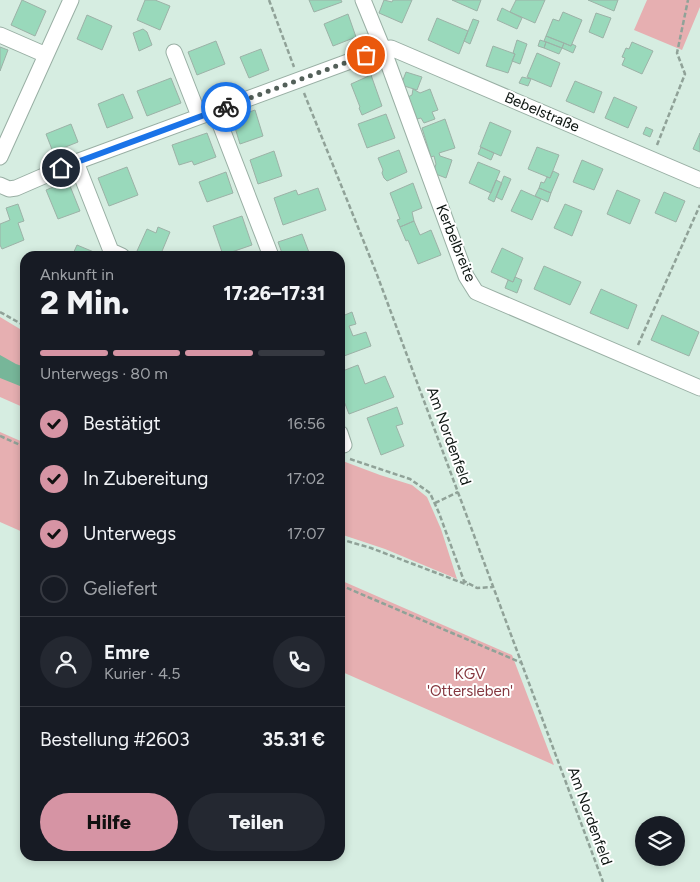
<!DOCTYPE html>
<html lang="de">
<meta charset="utf-8">
<style>
body{margin:0;font-family:Figtree,sans-serif;background:#242831;color:#f1f3f6;height:100vh;display:flex;flex-direction:column;font-size:19px;white-space:nowrap}
*{box-sizing:border-box;margin:0}
p{font-size:16px;color:#9ea1a6}
.icon{flex:none;width:28px;height:28px;fill:none;stroke:currentColor;stroke-width:2;stroke-linecap:round;stroke-linejoin:round}
.map{position:relative;flex:1;overflow:hidden}
.side{position:absolute;left:20px;top:251px;width:325px;height:610px;display:flex;flex-direction:column;background:#171b24;border-radius:15px;box-shadow:0 2px 8px #0003}
.side>*{flex:none}
.fabs{position:absolute;left:635px;top:816px;display:grid;gap:10px}
.fabs a{display:grid;place-items:center;width:50px;height:50px;border-radius:50%;background:#171b24;box-shadow:0 2px 8px #0003;font-size:25px}
.pin{position:absolute;display:grid;place-items:center;width:42px;height:42px;color:#fff;margin:-21px;border:2px solid #fff;border-radius:50%;box-shadow:0 1px 5px #0007}
.courier{position:absolute;display:grid;place-items:center;width:50px;height:50px;margin:-25px;border:4px solid #1a73e8;border-radius:50%;background:#fff;color:#222;box-shadow:0 1px 6px #0007}
.headline em{font-style:normal;font-weight:800}
.headline div{display:flex;flex-direction:column-reverse}
.headline{display:flex;align-items:center;justify-content:space-between;height:85px;padding:0 20px}
h1{font-size:32px;font-weight:800;line-height:38px}
.bar{display:grid;grid-template-columns:repeat(4,1fr);gap:8px 5px;align-content:center;height:60px;padding:0 20px}
.bar i{height:6px;border-radius:4px;background:#363941}
.bar .current{background:#d694a4}
.bar p{grid-column:span 4}
.line{display:flex;align-items:center;gap:12px;padding:0 20px;border-top:1px solid #363941}
.line div{flex:1}
.round{display:grid;place-items:center;flex:none;width:52px;height:52px;border-radius:26px;background:#242831}
ol{padding:0 20px;list-style:none}
li{display:flex;align-items:center;gap:15px;height:55px}
li p{margin-inline-start:auto}
li .icon{padding:5px;border-radius:50%;background:#d694a4;color:#111;stroke-width:4}
li:last-child{color:#9ea1a6}
li i{width:28px;height:28px;border:2px solid #363941;border-radius:50%}
.action{display:flex;gap:10px;margin-top:auto;padding:10px 20px}
.action a{flex:1;height:58px;border-radius:30px;background:#d694a4;color:#111;font-size:20px;font-weight:800;line-height:58px;text-align:center}
.action a+a{background:#242831;color:#f1f3f6}
.map>svg:first-child{display:block}
</style>
<div class="map">
<svg width="700" height="882" viewBox="0 0 700 882">
<rect width="100%" height="100%" fill="#d6ede1"/>
<path fill="#e6afb1" d="M647,0H700V7L682,50L634,30Z
M0,317L25,332V408L0,397Z
M0,432L25,443V533L0,522Z
M340,460L380,475L412,485L427,497L441,529L457,579L385,549L340,534Z
M340,580L512,655L554,765L340,671Z"/>
<path fill="#77b699" d="M0,355L16,364L25,367V388L0,378Z"/>
<path fill="#99d9bb" stroke="#9cb2a7" d="M22,0L46,11L35,36L11,25Z
M145,0H155L170,6L160,30L137,20Z
M309,0H341L342,2L314,12Z
M384,0L392,2L393,0H412L402,23L379,13Z
M452,0H481L477,11Z
M516,0H545L535,23L510,12Z
M588,0H618L614,11Z
M502,8L522,18L517,29L497,20Z
M563,12L582,20L571,46L546,36L553,19L559,21Z
M596,13L611,18L603,38L589,32Z
M348,14L356,37L333,46L324,24Z
M87,15L112,26L102,50L77,39Z
M437,18L468,31L459,54L428,40Z
M473,19L479,21L470,44L464,41Z
M143,29L147,32L152,45L139,51L133,33Z
M546,36L564,43L562,48L544,41Z
M517,40L527,44L520,64L512,61L515,54L513,53Z
M540,40L546,42L544,48L538,46Z
M216,41L225,64L197,75L188,52Z
M546,42L562,48L559,54L544,48Z
M632,42L653,51L642,74L622,65L625,58L622,57L626,48L629,49Z
M564,43L571,46L572,44L576,46L573,53L562,48Z
M493,46L515,54L508,73L486,66Z
M0,47L8,50L0,71Z
M261,49L269,70L249,78L240,57Z
M537,53L560,63L551,87L527,77Z
M406,72L422,77L417,90L401,85Z
M371,75L382,106L362,115L359,108L360,107L351,84Z
M522,77L531,79L528,86L519,83Z
M171,78L181,103L147,116L137,91Z
M575,81L602,92L594,113L566,101Z
M413,89L420,93L430,89L438,110L432,112L435,119L424,123L421,118L417,119L408,97L412,95Z
M123,94L133,118L107,128L98,104Z
M614,97L637,107L628,128L605,118Z
M255,110L263,136L240,144L232,118Z
M386,114L395,138L367,148L358,124Z
M445,119L455,148L439,153L440,156L452,160L446,178L433,173L436,164L434,156L431,157L422,128Z
M490,122L511,131L501,156L480,147Z
M71,124L78,142L53,152L46,134Z
M646,127L653,130L650,137L643,134Z
M207,133L216,157L194,165L192,161L179,165L172,145Z
M700,133V152L693,149Z
M481,147L494,153L491,160L478,154Z
M537,147L559,155L550,178L528,169Z
M399,150L407,172L387,181L384,178L382,173L383,170L378,158Z
M274,151L282,176L258,184L250,160Z
M582,160L603,169L594,190L573,182Z
M478,162L500,171L491,193L469,183Z
M127,167L138,195L109,206L98,178Z
M553,171L559,174L551,193L539,188L541,182L544,183L547,177L550,178Z
M226,172L233,193L207,202L199,182Z
M504,176L511,179L502,200L496,197Z
M496,180L502,183L494,202L488,199Z
M68,181L80,211L58,219L46,190Z
M413,183L422,208L412,212L414,221L400,227L397,220L400,219L390,193Z
M318,188L326,210L283,225L274,198L296,190L298,195Z
M539,188L551,193L548,202L535,196Z
M521,190L541,199L532,220L511,211Z
M617,190L640,200L630,224L607,214Z
M664,192L685,201L676,222L655,213Z
M18,204L24,221L18,223L24,240L2,249L0,245V224L10,220L6,208Z
M565,204L582,211L572,236L554,228Z
M242,216L252,245L223,255L213,226Z
M414,221L420,235L431,230L441,255L418,264L408,240L406,241L400,227Z
M158,227L170,232L160,256H149L137,251L147,229L156,233Z
M302,234L310,255L283,256L278,242Z
M77,245L101,255L100,256H72Z
M502,248L523,258L513,282L491,272Z
M544,266L581,282L570,305L534,289Z
M515,277L522,280L517,293L505,288L508,280L513,282Z
M601,289L637,305L628,329L590,313Z
M352,312L356,324L349,326L353,336L366,332L371,346L344,356L342,349L340,350V317Z
M662,315L699,332L689,356L651,340Z
M358,365L365,384L385,376L394,397L349,414L340,391V372Z
M397,407L403,424L396,426L404,446L381,455L367,418Z"/>
<g fill="none" stroke-linecap="round" stroke-linejoin="round">
<defs>
<path id="minor" d="M363,0L383,49L466,276L476,292L700,388
M0,35L46,55
M174,52L199,116
M215,111L271,256
M0,157L71,0
M76,162L111,251L122,256
M0,185L9,189L16,188L76,162L383,49L391,48L700,180
M340,433L344,445"/>
</defs>
<use href="#minor" stroke="#99afa4" stroke-width="17"/>
<path stroke="#90a298" stroke-width="2.5" stroke-dasharray="5 2.5" stroke-linecap="butt" d="M269,0L294,67
M304,93L376,272L603,882
M657,145L685,74L677,53L688,0
M0,312L25,326
M638,345L700,205
M0,436L25,447
M350,459L410,479L430,493L439,513L464,581L477,588L493,587
M435,503L458,492
M340,539L371,548L468,585
M340,585L522,663"/>
<use href="#minor" stroke="#fff" stroke-width="15"/>
</g>
<g fill="none" stroke-linecap="round" stroke-linejoin="round">
<path stroke="#536059" stroke-width="5" stroke-dasharray="0 9" d="M226,107L366,55"/>
<path stroke="#1a73e8" stroke-width="6" d="M61,168L226,107"/>
</g>
<g text-anchor="middle" stroke-width="4" stroke-linejoin="round" paint-order="stroke">
<g font-size="15" fill="#0c1410" stroke="#fff">
<text transform="translate(542 112) rotate(23)" y="5">Bebelstraße</text>
<text transform="translate(456 243) rotate(68)" y="5">Kerbelbreite</text>
<text transform="translate(449 436) rotate(70)" y="5">Am Nordenfeld</text>
<text transform="translate(590 816) rotate(70)" y="5">Am Nordenfeld</text>
</g>
<g font-size="15" fill="#84363e" stroke="#fff">
<text x="470" y="679">KGV<tspan x="470" dy="17">'Ottersleben'</tspan></text>
</g>
</g>
</svg>
<div class="fabs">
<a><svg class="icon" aria-label="layers" viewBox="0 0 24 24"><path d="M12 4l9 5-9 5-9-5zM3 14l9 5 9-5"/></svg></a>
</div>
<div class="pin" style="left:366px;top:55px;background:#ea580c"><svg class="icon" aria-label="bag" viewBox="0 0 24 24"><path d="M5 8h14l-1 12H6zM9 8a3 3 0 0 1 6 0"/></svg></div>
<div class="pin" style="left:61px;top:168px;background:#1f2937"><svg class="icon" aria-label="home" viewBox="0 0 24 24"><path d="M3 11l9-7 9 7M6 9v11h12V9"/></svg></div>
<div class="courier" style="left:226px;top:107px"><svg class="icon" aria-label="bike" viewBox="0 0 24 24"><circle cx="6" cy="16" r="4"/><circle cx="18" cy="16" r="4"/><path d="M6 16l4-8h5l3 8M10 8l3 8H6M13 5h3"/></svg></div>
<section class="side">
<div class="headline"><div><h1>2 Min.</h1><p>Ankunft in</p></div><em>17:26–17:31</em></div>
<div class="bar"><i class="current"></i><i class="current"></i><i class="current"></i><i></i><p>Unterwegs · 80 m</p></div>
<ol>
<li><svg class="icon" aria-label="check" viewBox="0 0 24 24"><path d="M5 12l5 5 9-10"/></svg>Bestätigt<p>16:56</p></li>
<li><svg class="icon" aria-label="check" viewBox="0 0 24 24"><path d="M5 12l5 5 9-10"/></svg>In Zubereitung<p>17:02</p></li>
<li><svg class="icon" aria-label="check" viewBox="0 0 24 24"><path d="M5 12l5 5 9-10"/></svg>Unterwegs<p>17:07</p></li>
<li><i></i>Geliefert</li>
</ol>
<div class="line" style="height:90px"><a class="round"><svg class="icon" aria-label="person" viewBox="0 0 24 24"><circle cx="12" cy="8" r="4"/><path d="M4 21q1-7 8-7t8 7"/></svg></a><div><b>Emre</b><p>Kurier · 4.5</p></div><a class="round"><svg class="icon" aria-label="phone" viewBox="0 0 24 24"><path d="M5 4h4l2 5-3 2q2 4 5 5l2-3 5 2v4C11 20 4 13 5 4z"/></svg></a></div>
<div class="line" style="height:65px"><div>Bestellung #2603</div><b>35.31 €</b></div>
<div class="action"><a>Hilfe</a><a>Teilen</a></div>
</section>
</div>
